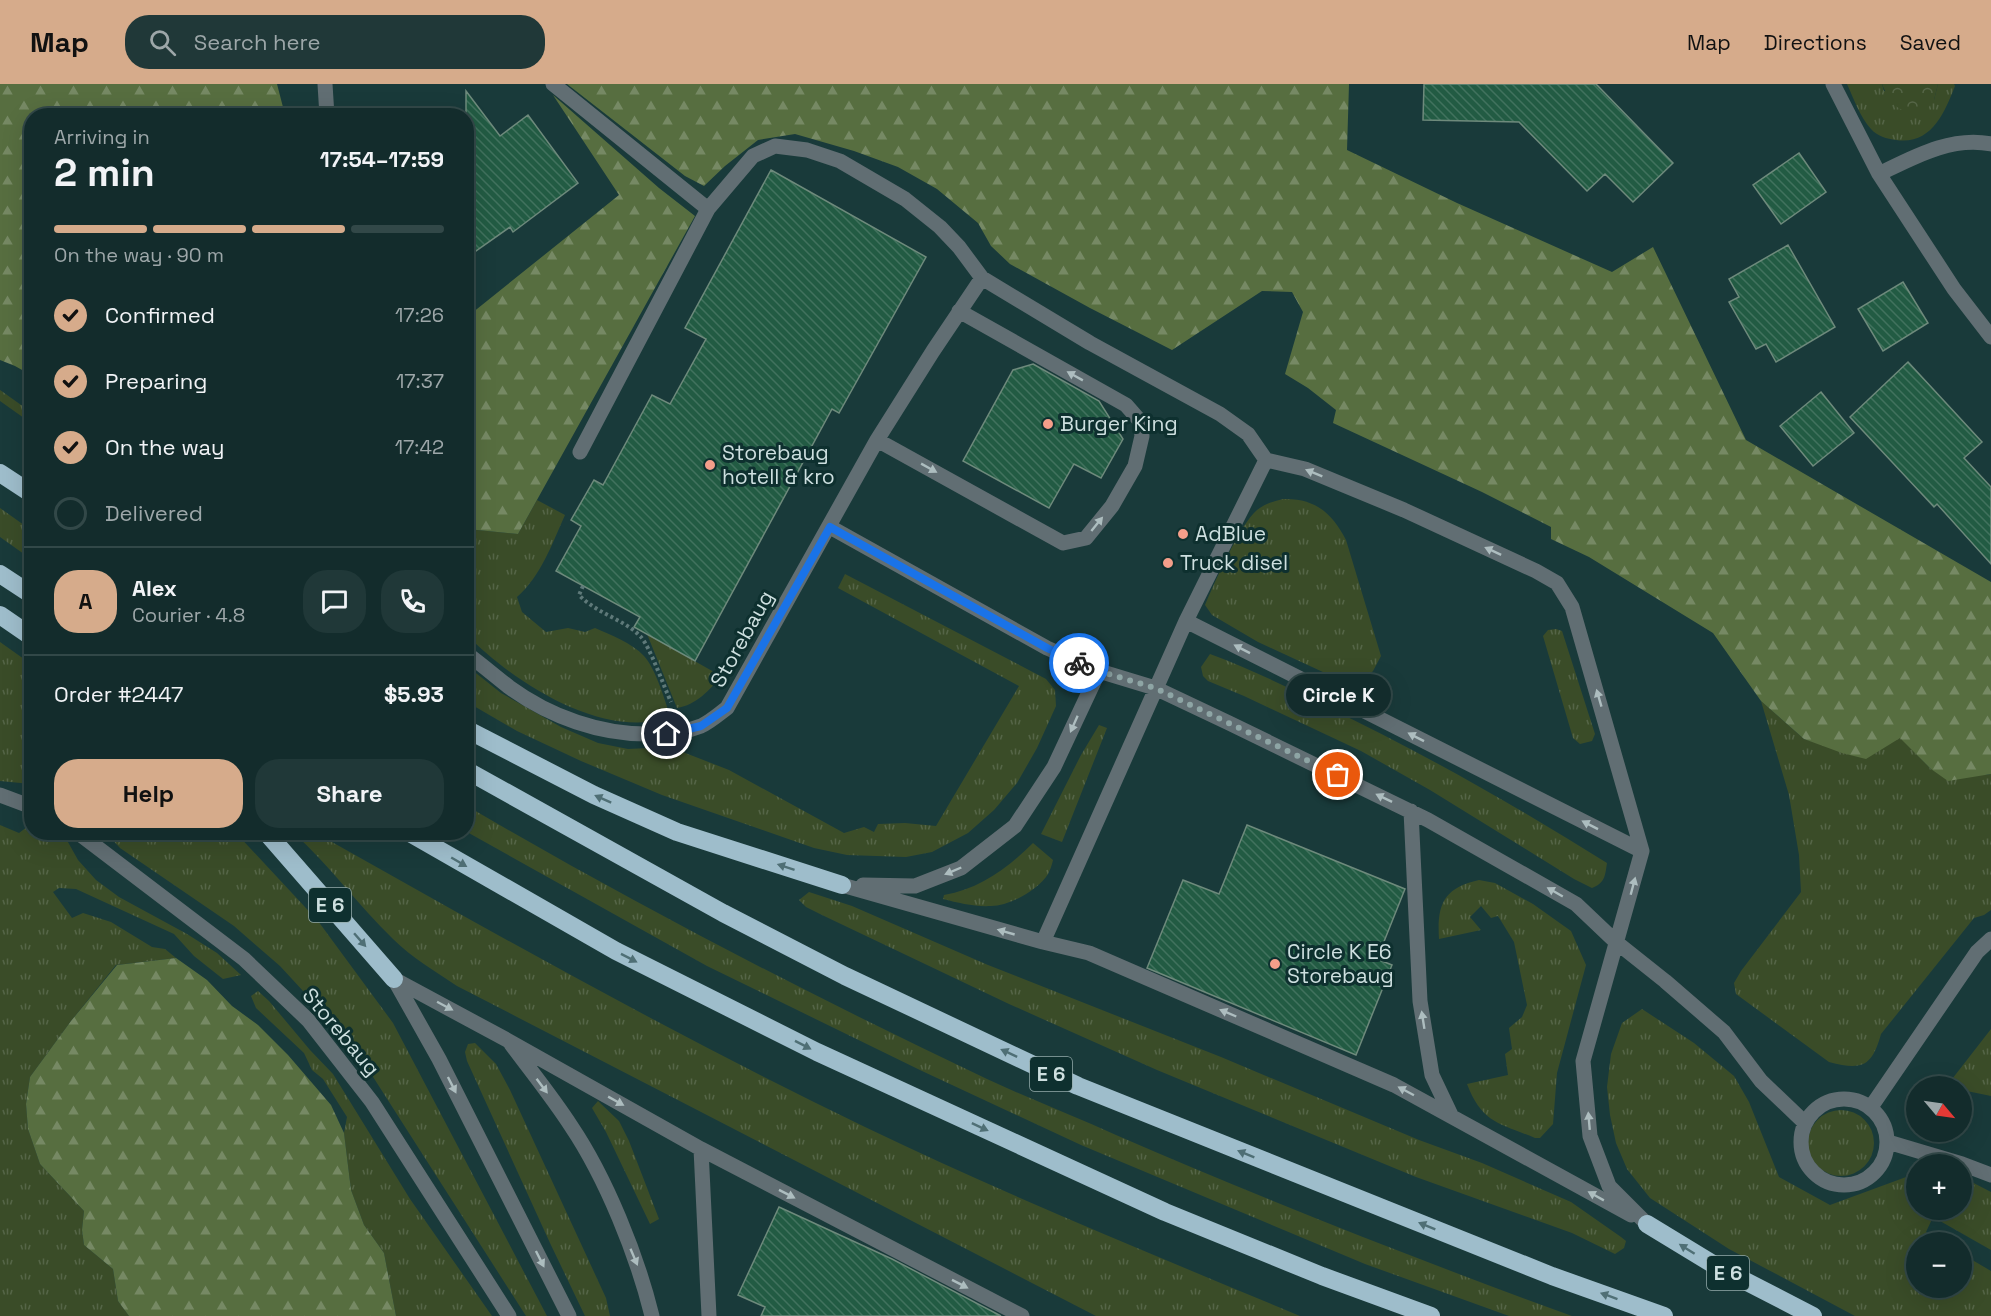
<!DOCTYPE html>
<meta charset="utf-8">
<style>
body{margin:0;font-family:"Space Grotesk",sans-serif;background:#203838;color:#f1f3f6;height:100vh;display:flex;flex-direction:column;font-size:22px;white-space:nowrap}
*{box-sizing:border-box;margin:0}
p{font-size:20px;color:#9da7a9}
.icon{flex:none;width:33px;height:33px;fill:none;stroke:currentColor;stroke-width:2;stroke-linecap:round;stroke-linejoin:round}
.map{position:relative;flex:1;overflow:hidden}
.drawer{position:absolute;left:24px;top:24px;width:450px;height:732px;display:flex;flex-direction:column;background:#132c2c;border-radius:24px;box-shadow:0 6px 24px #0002,0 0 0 2px #324848}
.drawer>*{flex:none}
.needle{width:39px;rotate:119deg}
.buttons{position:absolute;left:1906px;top:992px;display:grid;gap:12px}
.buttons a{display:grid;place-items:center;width:66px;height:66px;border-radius:50%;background:#132c2c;box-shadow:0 6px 24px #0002,0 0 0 2px #324848;font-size:30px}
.pin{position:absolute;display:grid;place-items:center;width:51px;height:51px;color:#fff;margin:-26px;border:3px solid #fff;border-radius:50%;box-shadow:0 2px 6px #0007}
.courier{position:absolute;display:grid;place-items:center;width:60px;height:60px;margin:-30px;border:4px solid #1a73e8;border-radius:50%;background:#fff;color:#222;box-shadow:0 2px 8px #0007}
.bubble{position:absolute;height:42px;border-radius:21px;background:#132c2c;box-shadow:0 6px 24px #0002,0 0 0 2px #324848;font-size:20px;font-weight:700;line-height:42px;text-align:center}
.overview em{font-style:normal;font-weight:700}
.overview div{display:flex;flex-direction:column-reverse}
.overview{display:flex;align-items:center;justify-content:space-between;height:102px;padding:0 30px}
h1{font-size:39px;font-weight:700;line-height:45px}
.bar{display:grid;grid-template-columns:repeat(4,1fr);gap:9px 6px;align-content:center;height:72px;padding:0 30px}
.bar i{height:8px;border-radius:4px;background:#324848}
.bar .current{background:#d6ab8b}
.bar p{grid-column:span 4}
.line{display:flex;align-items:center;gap:15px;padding:0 30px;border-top:2px solid #324848}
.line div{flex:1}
.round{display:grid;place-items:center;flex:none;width:63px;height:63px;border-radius:24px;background:#203838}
ol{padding:0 30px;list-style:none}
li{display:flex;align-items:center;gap:18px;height:66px}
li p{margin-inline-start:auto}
li .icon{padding:6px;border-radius:50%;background:#d6ab8b;color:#111;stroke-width:4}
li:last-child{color:#9da7a9}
li i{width:33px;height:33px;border:3px solid #324848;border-radius:50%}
.button{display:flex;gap:12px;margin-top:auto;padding:12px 30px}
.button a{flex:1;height:69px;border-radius:24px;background:#d6ab8b;color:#111;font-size:24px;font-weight:700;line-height:69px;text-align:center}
.button a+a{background:#203838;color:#f1f3f6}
header{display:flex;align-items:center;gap:36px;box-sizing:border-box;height:84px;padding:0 30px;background:#d6ab8b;color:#111}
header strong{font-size:28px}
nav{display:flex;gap:33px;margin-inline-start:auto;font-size:21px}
.search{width:420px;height:54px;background:#203838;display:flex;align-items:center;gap:15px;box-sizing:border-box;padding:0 21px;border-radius:24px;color:#9da7a9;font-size:22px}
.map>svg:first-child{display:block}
</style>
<header>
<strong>Map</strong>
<div class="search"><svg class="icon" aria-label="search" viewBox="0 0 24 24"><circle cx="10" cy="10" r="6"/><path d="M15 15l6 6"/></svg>Search here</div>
<nav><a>Map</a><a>Directions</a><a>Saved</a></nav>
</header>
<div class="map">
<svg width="1991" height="1232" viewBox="0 0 1991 1232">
<defs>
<pattern id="grass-tufts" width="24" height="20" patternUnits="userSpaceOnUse" patternTransform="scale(1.5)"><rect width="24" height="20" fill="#3a4c28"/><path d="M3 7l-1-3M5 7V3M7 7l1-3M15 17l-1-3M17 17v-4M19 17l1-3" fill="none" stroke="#556547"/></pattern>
<pattern id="forest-firs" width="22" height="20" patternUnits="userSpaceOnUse" patternTransform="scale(1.5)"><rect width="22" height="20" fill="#576e40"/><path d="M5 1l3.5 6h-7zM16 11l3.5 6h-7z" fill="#768964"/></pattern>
<pattern id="park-crowns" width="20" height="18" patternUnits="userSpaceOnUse" patternTransform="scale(1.5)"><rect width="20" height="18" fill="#3a4c28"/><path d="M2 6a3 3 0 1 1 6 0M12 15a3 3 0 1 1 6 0" fill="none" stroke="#556547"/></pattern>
<pattern id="building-back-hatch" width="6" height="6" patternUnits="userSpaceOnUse" patternTransform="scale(1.5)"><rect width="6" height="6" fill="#225b43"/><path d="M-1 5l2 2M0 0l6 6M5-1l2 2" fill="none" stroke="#41725e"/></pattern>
</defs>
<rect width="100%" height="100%" fill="#193a3a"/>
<path fill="url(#grass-tufts)" d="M1847,0H1882L1884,7L1934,16L1938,0H1954L1955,2C1944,30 1931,61 1896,56C1887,55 1877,52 1871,45C1860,33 1854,15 1847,0Z
M0,306L31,328V339L0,317Z
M1283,415C1315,414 1332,429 1346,456L1381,572L1373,587L1366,594L1338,595L1258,558L1212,531L1205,521C1214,500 1240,440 1257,426C1265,420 1274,417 1283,415Z
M537,416L565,431C552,460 541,492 517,513L522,528L546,548L568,544L585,548L595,544C611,551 632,559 644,572C655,584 664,613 669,629C663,632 655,637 648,638C585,644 509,594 467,551L466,445L518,450Z
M0,424L31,446V475L0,453Z
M845,490L1046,595L1055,606L1056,622L1037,664L1017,699L994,726L968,749L932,768L906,773L847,771L814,764L662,711L581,677L517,647L467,618V582L501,609L561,643L598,659L628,665L670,663L729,686L844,749L864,743L874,748L878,740L905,739L936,742L1019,602L838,504Z
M1556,545L1562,547L1595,650L1592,657L1580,660L1573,654L1543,552L1548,546Z
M647,550L721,592C710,606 696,621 677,624Z
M0,558L31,580V700L0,697Z
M1210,570C1251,585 1289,604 1327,623C1423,669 1516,722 1607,779C1605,792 1605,799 1592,804L1574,795L1430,706L1361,667L1244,612L1208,597L1203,592L1201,583Z
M1761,617L1804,655L1866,674L1900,653L1931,685L1985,691L1991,690V826L1984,831L1974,834L1881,950C1872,982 1863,987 1829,978L1736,910L1734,899L1741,887L1801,808L1799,771L1789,711Z
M1099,641L1107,644L1062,758L1041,750L1081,671Z
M467,722C636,821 810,911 987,995C1030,1015 1074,1032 1116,1051C1266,1116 1418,1176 1572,1232H1509L1365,1180L1081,1061L922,987L707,882L467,748Z
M31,740L32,748L58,749L64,751L78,776L96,796L119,813L187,850L217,869L241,891L223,895L194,872L174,850L76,805L59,804L53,808L72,834L83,829L111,838L152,863L165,865L176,874L116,881L71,937L30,993L26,1020L28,1045L40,1080L84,1127L82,1146L84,1161L113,1185L118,1217L129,1232H0V741L19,749Z
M106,749H236L318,837L393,939L547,1232H526L352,960L280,882L234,842L120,764Z
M294,749H316C497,851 678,953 865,1043C1008,1112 1154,1171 1300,1232H1096L457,902C435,887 412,874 393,855C358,821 330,782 294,749Z
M1033,759L1053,776C1052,781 1050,786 1048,790C1038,806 1010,822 991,822C975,823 959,819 943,815L944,811C980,805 1008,784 1033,759Z
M1479,796L1495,799L1533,820L1571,847L1586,881L1557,989L1553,1040L1540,1054H1535C1499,1039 1482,1039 1467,1000L1508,991L1505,970L1512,965L1509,944L1522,933L1527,921L1514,858L1498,832L1491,834L1481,822L1470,833L1481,846L1439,855C1437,821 1443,804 1479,796Z
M809,808L852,822L988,881L1221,973L1419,1056L1482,1079L1571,1118L1621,1153L1626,1157L1624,1164L1615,1170L1572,1149L1416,1093L1157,986L1009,920L822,831L806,823L799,816Z
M258,907L269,917L310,966L333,990L410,1115L492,1232H396L384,1169L364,1141L351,1106L344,1049L347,1033L323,995L312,986L304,969L256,924L251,912Z
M1642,925L1694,959L1734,992L1749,1018L1779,1093L1830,1121L1917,1089V1125H1962V1093L1991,1108V1166L1933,1133L1926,1148L1942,1158H1917V1203H1962V1170L1991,1187V1232H1855L1729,1165L1650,1114L1627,1085L1616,1059L1610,1031L1607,1003L1611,970L1622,939Z
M1991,945V1012L1962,1006V1002H1955L1949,999Z
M475,959L496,980L510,1006L606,1214L610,1232H585L550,1159L467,977L465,968L468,960Z
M598,1017L619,1037L629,1057L659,1135L650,1140L606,1048L592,1024Z
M1808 1059a33 33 0 1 1 66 0a33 33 0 1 1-66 0Z"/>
<path fill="url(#forest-firs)" d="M0,0H277L285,31L32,32L31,291L15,282L0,276Z
M567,0H1349L1347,66L1457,119L1612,188L1653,163L1746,356L1991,498V690L1948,697L1931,685L1900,654L1866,675L1842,669L1804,655L1761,617L1713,549L1589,473L1551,455V443L1482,408L1333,339L1336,326L1308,304L1285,290L1303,228L1292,208L1262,207L1172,266L1090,224L1010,180L991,162L978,139L937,105L898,83L854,67L795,50L758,56L725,82L704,102L685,92Z
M553,11L659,104L695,132L518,450L467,445V233L619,111Z
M176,874L207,896L232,922L258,941L288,971L331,1021L344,1049L351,1106L364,1141L384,1169L396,1232H129L118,1217L113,1185L84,1161L82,1146L84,1127L40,1080L28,1045L26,1020L30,993L71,937L117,881Z"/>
<path fill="url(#park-crowns)" d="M1882,0H1938L1934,16L1926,27C1900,30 1892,24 1882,0Z"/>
<path fill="url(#building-back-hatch)" stroke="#6e8a7c" stroke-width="1.5" d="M1424,0H1596L1673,79L1633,118L1605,90L1587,107L1519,38L1423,36Z
M466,7L500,52L528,31L578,99L513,148L510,143L466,174Z
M1799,69L1826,108L1781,140L1753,101Z
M771,86L926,173L839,329L832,325L695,577L634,543L640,533L556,487L581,442L571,436L594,396L603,401L652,311L670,320L706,255L685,244Z
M1788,161L1835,243L1776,278L1766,260L1756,265L1729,218L1739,213L1729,195Z
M1903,198L1928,239L1883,267L1858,225Z
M1908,278L1982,358L1964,374L1991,403V480L1937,420L1934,423L1850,333Z
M1033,280L1099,317L1123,355L1101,394L1074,380L1049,424L963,377L1013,286Z
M1821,308L1854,349L1813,382L1780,342Z
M1247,741L1405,805L1377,875L1392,881L1356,971L1147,884L1183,796L1219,810Z
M779,1123L892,1175L1001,1232H761L765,1223L738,1211Z"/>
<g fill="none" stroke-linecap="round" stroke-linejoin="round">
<path stroke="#5e7979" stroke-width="4" stroke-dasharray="3 3" stroke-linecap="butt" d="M583,502L579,511C597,530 624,535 641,553C650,563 664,603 671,618"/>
<path stroke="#616e73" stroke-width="15" d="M325,0L327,32
M553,0L708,125
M1833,0L1879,90L1954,205L1991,253
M1879,90C1914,73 1951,52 1991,60
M877,356L1063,459L1086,454L1112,422L1135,382L1142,352L1140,337L1126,321L959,227
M580,368L708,125L753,72L775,62L807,66L840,77L905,115L940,143L959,163L982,194L1090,259L1220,330L1248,350L1266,376
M830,443L1047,564L1099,587L1155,604L1229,639L1428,736L1576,820L1616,858L1665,897L1724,948L1761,997L1805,1039
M1186,537L1642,767
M466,569C481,580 495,592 509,603C550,633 601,651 651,650C666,650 686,648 701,642C710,638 719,630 727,624L877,356L933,267L982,194
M0,711L32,723
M1411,727L1420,917L1432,991L1451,1031
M77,748L244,875L308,936L372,1018L509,1232
M842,801L1043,858L1089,869L1394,1001L1631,1131
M863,801L915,802L961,784L1015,742L1054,683L1099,587
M1043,858L1186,537L1266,376L1305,385L1404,426L1536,487L1557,499L1572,523L1642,767L1583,977L1590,1052L1609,1102L1647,1140
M394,895L507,956L701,1065L1022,1232
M394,895L439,975L569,1232
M511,960C531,987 553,1014 571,1042C606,1094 637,1171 652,1232
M1801 1058a43 43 0 1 1 86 0a43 43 0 1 1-86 0Z
M1871,1023L1977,868L1991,855
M1888,1058L1962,1080
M701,1065L709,1232
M1962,1080L1991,1091"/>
<path stroke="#9ebdcb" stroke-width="18" d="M0,389L32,410
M0,490L32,511
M0,531L32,553
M466,645L594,711L677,748L842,801
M466,686L723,829L845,892L1078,1002L1552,1192L1664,1232
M266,748L394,895
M408,748L616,867L817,968L1165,1128L1322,1192L1431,1232
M1647,1140L1716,1182L1813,1232"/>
</g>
<defs><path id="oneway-solid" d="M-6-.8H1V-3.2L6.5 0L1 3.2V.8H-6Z" transform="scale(1.5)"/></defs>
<g fill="#adbdbf">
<use href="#oneway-solid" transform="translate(1075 292) rotate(-151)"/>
<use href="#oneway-solid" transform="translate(929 384) rotate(29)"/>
<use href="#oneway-solid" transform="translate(1314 389) rotate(-158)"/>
<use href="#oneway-solid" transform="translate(1097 440) rotate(-51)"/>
<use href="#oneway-solid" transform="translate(1493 467) rotate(-155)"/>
<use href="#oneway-solid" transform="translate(1242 565) rotate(-153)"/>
<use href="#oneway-solid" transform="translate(1599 614) rotate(-106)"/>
<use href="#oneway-solid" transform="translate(1074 640) rotate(114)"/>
<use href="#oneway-solid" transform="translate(1416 653) rotate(-153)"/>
<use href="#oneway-solid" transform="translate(1384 714) rotate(-154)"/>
<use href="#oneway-solid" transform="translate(1590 741) rotate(-153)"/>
<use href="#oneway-solid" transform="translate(953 787) rotate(157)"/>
<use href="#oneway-solid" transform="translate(1633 802) rotate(-75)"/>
<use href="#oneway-solid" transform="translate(1555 808) rotate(-150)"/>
<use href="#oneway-solid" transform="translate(1006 848) rotate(-164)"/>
<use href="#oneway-solid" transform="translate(445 922) rotate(28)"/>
<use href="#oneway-solid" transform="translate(1228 929) rotate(-157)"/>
<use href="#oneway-solid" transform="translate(1423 936) rotate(-99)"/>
<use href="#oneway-solid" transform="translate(452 1001) rotate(63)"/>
<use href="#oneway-solid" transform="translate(542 1002) rotate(53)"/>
<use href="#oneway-solid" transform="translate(1406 1007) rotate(-152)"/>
<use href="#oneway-solid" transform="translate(616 1017) rotate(29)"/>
<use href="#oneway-solid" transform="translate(1589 1037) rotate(-95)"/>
<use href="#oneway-solid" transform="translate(787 1110) rotate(27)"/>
<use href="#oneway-solid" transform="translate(1596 1112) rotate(-151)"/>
<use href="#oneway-solid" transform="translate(634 1173) rotate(67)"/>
<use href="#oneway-solid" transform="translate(540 1175) rotate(63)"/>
<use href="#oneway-solid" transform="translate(960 1200) rotate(27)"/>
</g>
<g fill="#4f6f75">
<use href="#oneway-solid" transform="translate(603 715) rotate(-156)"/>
<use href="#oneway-solid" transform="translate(459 778) rotate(30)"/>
<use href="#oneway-solid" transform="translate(786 783) rotate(-162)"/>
<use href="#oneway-solid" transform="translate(360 856) rotate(49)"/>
<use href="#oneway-solid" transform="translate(629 874) rotate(27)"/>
<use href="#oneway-solid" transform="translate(803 961) rotate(27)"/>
<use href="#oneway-solid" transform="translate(1009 969) rotate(-155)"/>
<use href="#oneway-solid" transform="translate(980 1043) rotate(25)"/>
<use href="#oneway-solid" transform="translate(1246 1070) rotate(-158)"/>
<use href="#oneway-solid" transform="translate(1427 1142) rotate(-158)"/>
<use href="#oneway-solid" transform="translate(1687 1165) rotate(-148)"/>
<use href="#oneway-solid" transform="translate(1609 1212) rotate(-160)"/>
</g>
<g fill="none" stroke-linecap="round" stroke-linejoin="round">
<path stroke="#8ea5a5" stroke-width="6" stroke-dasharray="0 10.8" d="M1079,579L1099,587L1155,604L1338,691"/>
<path stroke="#1a73e8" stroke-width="8" d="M667,650L701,642L727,624L830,443L1047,564L1079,579"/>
</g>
<g fill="#f49e8a" stroke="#0e302f" stroke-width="2">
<circle cx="1048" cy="340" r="6"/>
<circle cx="710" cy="381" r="6"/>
<circle cx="1183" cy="450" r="6"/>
<circle cx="1168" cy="479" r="6"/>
<circle cx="1275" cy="880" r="6"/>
</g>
<g text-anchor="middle" stroke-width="6" stroke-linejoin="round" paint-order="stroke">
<g fill="#0e302f" stroke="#94aaaa" stroke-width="1.5">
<rect x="309" y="804" width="42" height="34" rx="4.5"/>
<rect x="1030" y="973" width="42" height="34" rx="4.5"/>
<rect x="1707" y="1172" width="42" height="34" rx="4.5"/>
</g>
<g font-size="20" font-weight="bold" fill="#cddfdf">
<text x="330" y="828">E 6</text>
<text x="1051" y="997">E 6</text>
<text x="1728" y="1196">E 6</text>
</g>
<g font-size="21" fill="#cddfdf" stroke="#0e302f" text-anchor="start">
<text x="1060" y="347">Burger King</text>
<text x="722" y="376">Storebaug<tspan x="722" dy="24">hotell &amp; kro</tspan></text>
<text x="1195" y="457">AdBlue</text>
<text x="1180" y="486">Truck disel</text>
<text x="1287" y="875">Circle K E6<tspan x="1287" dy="24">Storebaug</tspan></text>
</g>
<g font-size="21" fill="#cddfdf" stroke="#0e302f">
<text transform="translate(742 555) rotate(-61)" y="7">Storebaug</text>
<text transform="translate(341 948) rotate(50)" y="7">Storebaug</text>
</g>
</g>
</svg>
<div class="buttons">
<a><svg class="needle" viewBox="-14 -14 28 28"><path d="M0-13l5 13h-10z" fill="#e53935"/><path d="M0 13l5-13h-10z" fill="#9da7a9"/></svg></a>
<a>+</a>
<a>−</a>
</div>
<div class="pin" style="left:1338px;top:691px;background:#ea580c"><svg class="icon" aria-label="bag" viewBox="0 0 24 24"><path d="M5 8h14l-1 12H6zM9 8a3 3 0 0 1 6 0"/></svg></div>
<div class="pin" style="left:667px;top:650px;background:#1f2937"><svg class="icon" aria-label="home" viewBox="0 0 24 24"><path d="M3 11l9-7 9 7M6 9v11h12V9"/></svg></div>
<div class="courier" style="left:1079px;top:579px"><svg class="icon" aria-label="bike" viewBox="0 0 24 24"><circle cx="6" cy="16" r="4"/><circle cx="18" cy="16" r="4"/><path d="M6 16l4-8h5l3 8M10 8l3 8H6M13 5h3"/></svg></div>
<div class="bubble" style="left:1286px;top:590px;width:105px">Circle K</div>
<section class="drawer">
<div class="overview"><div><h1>2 min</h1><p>Arriving in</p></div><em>17:54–17:59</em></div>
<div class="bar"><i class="current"></i><i class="current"></i><i class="current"></i><i></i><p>On the way · 90 m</p></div>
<ol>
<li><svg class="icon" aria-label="check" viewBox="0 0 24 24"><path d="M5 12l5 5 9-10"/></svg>Confirmed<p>17:26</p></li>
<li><svg class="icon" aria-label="check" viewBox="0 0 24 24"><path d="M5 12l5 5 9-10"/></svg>Preparing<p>17:37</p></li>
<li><svg class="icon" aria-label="check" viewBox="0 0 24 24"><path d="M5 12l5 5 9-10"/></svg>On the way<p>17:42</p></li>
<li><i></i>Delivered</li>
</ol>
<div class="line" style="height:108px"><b class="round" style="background:#d6ab8b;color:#111">A</b><div><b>Alex</b><p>Courier · 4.8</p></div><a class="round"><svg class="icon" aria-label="chat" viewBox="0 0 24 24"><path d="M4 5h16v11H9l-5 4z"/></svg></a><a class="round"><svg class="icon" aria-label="phone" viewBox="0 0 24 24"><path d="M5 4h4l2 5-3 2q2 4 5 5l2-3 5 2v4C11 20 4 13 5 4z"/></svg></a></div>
<div class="line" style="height:78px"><div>Order #2447</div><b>$5.93</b></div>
<div class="button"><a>Help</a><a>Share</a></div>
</section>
</div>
